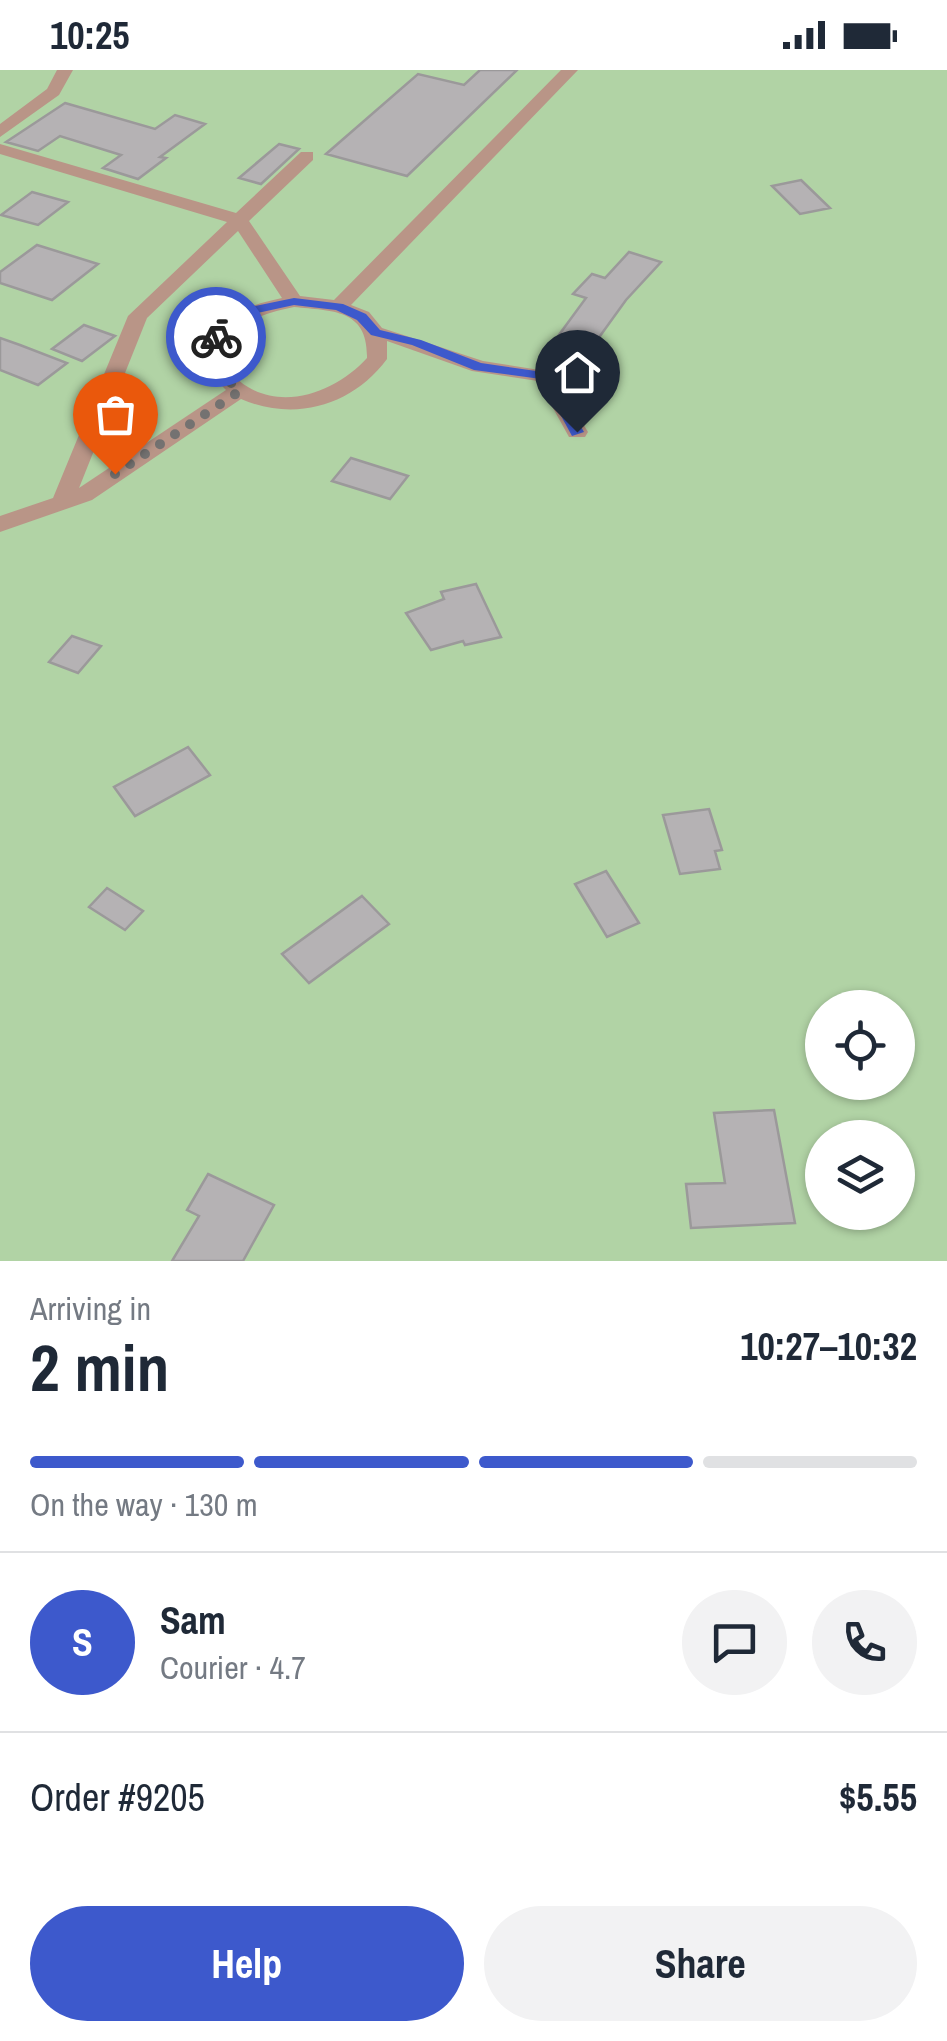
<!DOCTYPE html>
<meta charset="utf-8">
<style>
body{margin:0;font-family:"Archivo Narrow",sans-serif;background:#f2f2f3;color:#1f2937;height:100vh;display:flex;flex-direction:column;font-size:38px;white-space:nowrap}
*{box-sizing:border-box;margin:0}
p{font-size:32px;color:#747a83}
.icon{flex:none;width:55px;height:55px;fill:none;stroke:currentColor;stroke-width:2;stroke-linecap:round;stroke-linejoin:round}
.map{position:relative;height:1191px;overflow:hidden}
.details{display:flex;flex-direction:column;background:#fff;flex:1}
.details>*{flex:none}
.controls{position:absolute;left:805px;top:920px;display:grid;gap:20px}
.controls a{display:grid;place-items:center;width:110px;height:110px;border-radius:50%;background:#fff;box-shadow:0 2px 8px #0004;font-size:50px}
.pin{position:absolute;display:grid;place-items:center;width:85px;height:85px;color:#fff;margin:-102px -42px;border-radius:50% 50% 50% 0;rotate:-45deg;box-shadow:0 0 10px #0007}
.pin .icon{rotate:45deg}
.courier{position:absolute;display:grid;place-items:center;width:100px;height:100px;margin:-50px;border:8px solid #3d59cc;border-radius:50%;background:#fff;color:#222;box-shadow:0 2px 12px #0007}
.overview em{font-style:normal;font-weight:700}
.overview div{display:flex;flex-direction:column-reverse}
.overview{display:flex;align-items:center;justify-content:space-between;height:170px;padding:0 30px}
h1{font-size:65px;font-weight:700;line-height:75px}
.bar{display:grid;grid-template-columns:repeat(4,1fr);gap:15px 10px;align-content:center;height:120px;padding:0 30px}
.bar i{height:12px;border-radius:8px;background:#e0e1e3}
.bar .selected{background:#3d59cc}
.bar p{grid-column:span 4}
.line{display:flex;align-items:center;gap:25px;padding:0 30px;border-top:2px solid #e0e1e3}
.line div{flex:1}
.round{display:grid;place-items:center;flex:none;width:105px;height:105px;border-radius:52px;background:#f2f2f3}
.action{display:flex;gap:20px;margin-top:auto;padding:20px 30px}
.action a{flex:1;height:115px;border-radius:60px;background:#3d59cc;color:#fff;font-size:40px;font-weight:700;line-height:115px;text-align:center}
.action a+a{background:#f2f2f3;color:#1f2937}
.status{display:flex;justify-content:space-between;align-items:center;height:70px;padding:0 50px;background:#fff;direction:ltr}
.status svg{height:28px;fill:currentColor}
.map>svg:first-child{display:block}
</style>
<div class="status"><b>10:25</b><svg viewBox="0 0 49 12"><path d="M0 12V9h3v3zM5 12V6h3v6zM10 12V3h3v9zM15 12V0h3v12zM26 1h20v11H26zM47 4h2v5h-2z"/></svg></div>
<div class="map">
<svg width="947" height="1191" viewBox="0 0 947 1191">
<rect width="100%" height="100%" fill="#e4e2e0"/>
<path fill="#b1d3a5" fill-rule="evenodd" d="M0,0H947V1191H0ZM822,938H898V1012H822ZM822,1068H898V1142H822Z"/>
<path fill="#b5b2b4" stroke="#9b999a" stroke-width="2.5" d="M480,0H517L407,106L326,84L418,4L464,15Z
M65,33L155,59L175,45L205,54L160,87L166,88L138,109L103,98L121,85L60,66L38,81L6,72Z
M279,74L299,79L261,114L239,108Z
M801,110L830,138L800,144L772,116Z
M32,122L68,132L38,155L1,145Z
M37,175L98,194L52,230L0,213V202Z
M629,182L661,192L626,230L574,302L539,292L586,228L573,224L592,204L605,208Z
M84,255L115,266L82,291L52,279Z
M0,268L20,275L67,293L38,315L0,300Z
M351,388L408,406L390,429L332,411Z
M476,514L501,567L465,575L463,571L431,580L406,543L444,529L441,522Z
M72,566L101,576L78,603L49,592Z
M188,677L210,705L135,746L114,717Z
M709,739L722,780L715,781L720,799L680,804L663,745Z
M606,801L639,853L607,867L575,814Z
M107,818L143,841L125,860L89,837Z
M362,826L389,854L309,913L282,884Z
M774,1040L795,1153L691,1158L686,1114L725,1113L714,1043Z
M208,1104L274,1135L243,1191H172L199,1146L187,1140Z"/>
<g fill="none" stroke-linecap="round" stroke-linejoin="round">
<path fill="#b99587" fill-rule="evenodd" d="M57,0H73L59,25L0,67V54L47,19Z
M561,0H578L351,235L369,242L382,258L483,291L552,302L588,362L585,367H569L538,311L472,301L387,271V289C352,336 295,352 241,329L92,430L0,462V446L53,428L128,246L227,152L0,84V74L236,143L301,82H313V90L249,151L300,226L334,230ZM238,161L282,228C239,237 214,249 198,292L226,320L79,418L147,248ZM294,237C333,241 368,239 367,288C339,319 288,341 248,317C237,311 228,299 219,291C232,253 257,245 294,237Z"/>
</g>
<path fill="#3d59cc" d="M294,228L343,234L366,244L380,260L421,270L481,293L550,303L584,362L572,366L541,309L474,300L412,275L371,265L357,250L336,240L294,235L253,244L220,270L209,267L245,238Z"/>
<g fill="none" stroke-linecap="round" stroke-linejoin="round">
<path stroke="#747271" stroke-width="10" stroke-dasharray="0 18" d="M115,404L240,321L208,292L216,267"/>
</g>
</svg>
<div class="controls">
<a><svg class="icon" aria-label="locate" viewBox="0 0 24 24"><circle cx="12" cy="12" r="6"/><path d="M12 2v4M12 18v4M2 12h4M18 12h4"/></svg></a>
<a><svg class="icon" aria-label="layers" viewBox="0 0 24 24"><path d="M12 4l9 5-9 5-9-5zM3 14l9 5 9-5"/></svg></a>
</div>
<div class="pin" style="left:115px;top:404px;background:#ea580c"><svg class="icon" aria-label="bag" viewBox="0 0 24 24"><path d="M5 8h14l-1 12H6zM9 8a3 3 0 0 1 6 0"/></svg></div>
<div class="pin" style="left:577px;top:362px;background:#1f2937"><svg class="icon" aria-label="home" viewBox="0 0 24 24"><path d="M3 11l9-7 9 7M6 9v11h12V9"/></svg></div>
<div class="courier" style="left:216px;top:267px"><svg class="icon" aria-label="bike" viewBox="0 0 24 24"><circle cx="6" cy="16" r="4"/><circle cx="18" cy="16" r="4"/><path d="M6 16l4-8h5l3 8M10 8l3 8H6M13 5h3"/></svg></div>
</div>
<section class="details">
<div class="overview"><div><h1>2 min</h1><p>Arriving in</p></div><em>10:27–10:32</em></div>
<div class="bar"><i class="selected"></i><i class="selected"></i><i class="selected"></i><i></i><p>On the way · 130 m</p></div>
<div class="line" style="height:180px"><b class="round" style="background:#3d59cc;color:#fff">S</b><div><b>Sam</b><p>Courier · 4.7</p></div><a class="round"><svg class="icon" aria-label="chat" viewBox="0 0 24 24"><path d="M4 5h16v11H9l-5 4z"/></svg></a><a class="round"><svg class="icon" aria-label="phone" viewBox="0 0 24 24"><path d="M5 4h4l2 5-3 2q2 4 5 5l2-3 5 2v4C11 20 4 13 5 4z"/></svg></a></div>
<div class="line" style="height:130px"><div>Order #9205</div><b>$5.55</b></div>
<div class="action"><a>Help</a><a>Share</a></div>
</section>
